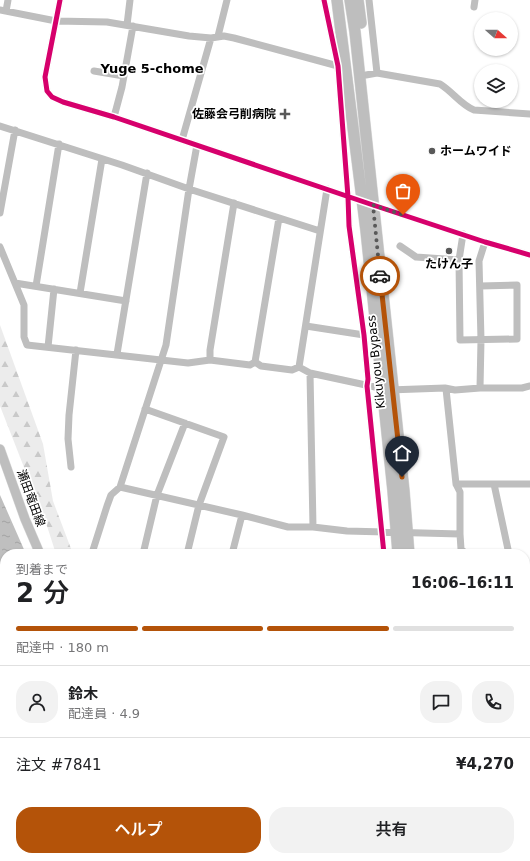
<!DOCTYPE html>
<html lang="ja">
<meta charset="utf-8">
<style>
body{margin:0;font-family:"DejaVu Sans","Noto Sans JP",sans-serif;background:#f2f2f2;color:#202124;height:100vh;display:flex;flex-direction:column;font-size:15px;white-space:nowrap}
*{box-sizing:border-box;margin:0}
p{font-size:13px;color:#757577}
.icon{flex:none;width:22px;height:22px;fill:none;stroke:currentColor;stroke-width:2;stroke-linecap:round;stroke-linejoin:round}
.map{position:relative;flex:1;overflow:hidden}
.sheet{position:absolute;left:0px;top:549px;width:530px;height:312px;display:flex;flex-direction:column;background:#fff;border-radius:16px 16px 0 0;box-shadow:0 1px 3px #0004}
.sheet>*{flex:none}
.needle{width:26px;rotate:111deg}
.tools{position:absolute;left:474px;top:12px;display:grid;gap:8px}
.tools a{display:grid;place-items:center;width:44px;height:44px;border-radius:50%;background:#fff;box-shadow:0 1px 3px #0004;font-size:20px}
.pin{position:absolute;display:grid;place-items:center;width:34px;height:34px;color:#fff;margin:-41px -17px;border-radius:50% 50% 50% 0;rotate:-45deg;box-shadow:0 0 4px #0007}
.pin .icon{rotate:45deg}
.courier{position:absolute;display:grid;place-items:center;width:40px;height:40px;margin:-20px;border:3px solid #b45309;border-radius:50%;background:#fff;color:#222;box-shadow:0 1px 5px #0007}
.headline em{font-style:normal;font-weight:600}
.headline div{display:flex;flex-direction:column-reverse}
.headline{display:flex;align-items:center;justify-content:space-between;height:68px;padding:0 16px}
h1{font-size:26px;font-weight:600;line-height:30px}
.bar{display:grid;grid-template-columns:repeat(4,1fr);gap:6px 4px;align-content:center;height:48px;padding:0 16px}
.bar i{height:5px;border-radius:3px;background:#e0e0e0}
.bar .on{background:#b45309}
.bar p{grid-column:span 4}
.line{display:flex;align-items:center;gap:10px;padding:0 16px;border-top:1px solid #e0e0e0}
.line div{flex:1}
.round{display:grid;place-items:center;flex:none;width:42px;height:42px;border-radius:16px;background:#f2f2f2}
.primary-button{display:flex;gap:8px;margin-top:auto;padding:8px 16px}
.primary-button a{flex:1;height:46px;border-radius:16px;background:#b45309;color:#fff;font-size:16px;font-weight:600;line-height:46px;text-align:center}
.primary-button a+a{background:#f2f2f2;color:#202124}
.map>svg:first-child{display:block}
</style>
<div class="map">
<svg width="530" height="861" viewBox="0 0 530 861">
<defs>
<pattern id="forest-firs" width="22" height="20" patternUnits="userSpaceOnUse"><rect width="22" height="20" fill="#ececec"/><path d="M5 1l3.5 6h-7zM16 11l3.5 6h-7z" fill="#c9c9c9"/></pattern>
<pattern id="water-ripples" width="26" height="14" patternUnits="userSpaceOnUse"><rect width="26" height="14" fill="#bfbfbf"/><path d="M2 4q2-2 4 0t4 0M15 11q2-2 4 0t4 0" fill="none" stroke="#a2a2a2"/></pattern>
</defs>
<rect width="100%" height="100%" fill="#fff"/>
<path fill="url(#forest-firs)" d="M0,325L43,444L53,501L73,554H56L47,526L0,406Z
M85,856H119L118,861H85Z"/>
<path fill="url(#water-ripples)" d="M0,495L26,554H5V613L0,608Z
M0,795L5,796V839L0,840Z"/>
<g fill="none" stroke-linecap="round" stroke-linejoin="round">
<defs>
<path id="major" d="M0,449L25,519L40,554
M525,850L530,851
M61,861L63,856
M217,861L227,856"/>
<path id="highway" d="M337,0L366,231L393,491L398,554
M350,0L355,32L404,491L409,554
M358,0L361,23
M406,856V861
M418,856V861"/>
</defs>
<use href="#major" stroke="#dbdbdb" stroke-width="10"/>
<use href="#highway" stroke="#dbdbdb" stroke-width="12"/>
<path stroke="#bebebe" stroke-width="7" d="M60,0L45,77L47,91L52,97L63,102L114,117L373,205L485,242L530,255
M324,0L338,66L348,197L349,226L364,335L368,379L367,386L384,554
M369,0L377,73
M474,7L475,0
M0,10L56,21L107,22L189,36L211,38L224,36L234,38L338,66
M6,11L8,0
M127,25L130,0
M218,36L227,0
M94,71L124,76
M366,75L377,73L440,84C453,92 461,105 474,110L530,114
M114,117L122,87L133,26
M0,126L122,165L189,189L320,231
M182,140L211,38
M0,213L15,130
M463,234L459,260L460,340L517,339V285L480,286
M400,246L416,257L459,260
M0,247L24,305V337L27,345L161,360L188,363L210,360L250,365L255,362L279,218
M15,283L126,301
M36,286L59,144
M80,293L102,159
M306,326L364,335
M48,347L54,289
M117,354L147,173
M210,360V350L234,203
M255,362L261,366L292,370L299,367L310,373L389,390L445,388L455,390L480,388H522L530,386
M299,367L327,189
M310,373L313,527
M480,388L481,340L479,261L485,242
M145,409L224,437L199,505L187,554
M71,467L68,439L69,415L76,350
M456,484H530
M494,484L509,554
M120,487L242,515L288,527H313L347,531L460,534V492L456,484L446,389
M460,534L461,549L465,553L477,554
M94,554L93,550L107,506L111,495L120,487L166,345L189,189L197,145
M143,554L157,495L185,423
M232,554L242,515
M525,602L528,581
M525,837L530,838
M187,856L195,858V861
M489,856L490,860L496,861
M151,861L155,856
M258,861L259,856"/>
<use href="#major" stroke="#bebebe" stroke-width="9"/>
<use href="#highway" stroke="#bebebe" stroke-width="11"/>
<defs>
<path id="cycleway" d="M60,0L45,77L47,91L52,97L63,102L114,117L373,205L485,242L530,255
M324,0L338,66L348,197L349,226L364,335L368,379L367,386L384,554"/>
</defs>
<use href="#cycleway" stroke="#fff" stroke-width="8"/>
<use href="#cycleway" stroke="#d6006c" stroke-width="5"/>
</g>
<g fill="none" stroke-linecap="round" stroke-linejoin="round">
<path stroke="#595959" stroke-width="4" stroke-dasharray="0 7.2" d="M380,276L373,205L403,215"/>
<path stroke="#b45309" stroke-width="5" d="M380,276L402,477"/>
</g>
<g fill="#595959" stroke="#fff" stroke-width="1.5">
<path d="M283 108h4v4h4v4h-4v4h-4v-4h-4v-4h4z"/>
<circle cx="432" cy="151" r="4"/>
<circle cx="449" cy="251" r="4"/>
</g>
<g text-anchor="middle" stroke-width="3.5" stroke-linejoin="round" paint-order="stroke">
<g font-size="12" font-weight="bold" fill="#000" stroke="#fff" text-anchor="end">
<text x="276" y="118">佐藤会弓削病院</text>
<text x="440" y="155" text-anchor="start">ホームワイド</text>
<text x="449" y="268" text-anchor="middle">たけん子</text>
</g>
<g font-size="12" fill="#000" stroke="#fff">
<text transform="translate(376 362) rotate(-96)" y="4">Kikuyou Bypass</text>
<text transform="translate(31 498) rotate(70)" y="4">瀬田竜田線</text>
</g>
<g font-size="13" font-weight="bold" fill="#000" stroke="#fff">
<text x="152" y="73">Yuge 5-chome</text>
</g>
</g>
</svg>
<div class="tools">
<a><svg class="needle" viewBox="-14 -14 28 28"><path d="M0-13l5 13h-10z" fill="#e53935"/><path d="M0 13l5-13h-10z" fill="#757577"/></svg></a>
<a><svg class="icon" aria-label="layers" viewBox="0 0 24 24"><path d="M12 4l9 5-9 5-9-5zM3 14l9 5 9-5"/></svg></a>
</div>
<div class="pin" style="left:403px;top:215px;background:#ea580c"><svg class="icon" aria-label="bag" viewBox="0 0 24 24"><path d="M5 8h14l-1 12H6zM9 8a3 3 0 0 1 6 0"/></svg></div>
<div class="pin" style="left:402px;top:477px;background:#1f2937"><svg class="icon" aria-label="home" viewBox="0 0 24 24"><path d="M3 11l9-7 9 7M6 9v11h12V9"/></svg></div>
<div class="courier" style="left:380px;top:276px"><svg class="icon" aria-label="car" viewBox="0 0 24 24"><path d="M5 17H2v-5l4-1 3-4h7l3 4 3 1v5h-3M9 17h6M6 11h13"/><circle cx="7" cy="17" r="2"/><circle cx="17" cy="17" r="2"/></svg></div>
<section class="sheet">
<div class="headline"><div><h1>2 分</h1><p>到着まで</p></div><em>16:06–16:11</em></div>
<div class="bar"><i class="on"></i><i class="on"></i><i class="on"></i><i></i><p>配達中 · 180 m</p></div>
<div class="line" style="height:72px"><a class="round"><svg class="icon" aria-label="person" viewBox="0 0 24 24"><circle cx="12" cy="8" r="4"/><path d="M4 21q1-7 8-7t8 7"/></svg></a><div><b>鈴木</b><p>配達員 · 4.9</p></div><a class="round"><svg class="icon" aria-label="chat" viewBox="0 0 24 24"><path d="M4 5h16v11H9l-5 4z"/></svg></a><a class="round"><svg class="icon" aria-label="phone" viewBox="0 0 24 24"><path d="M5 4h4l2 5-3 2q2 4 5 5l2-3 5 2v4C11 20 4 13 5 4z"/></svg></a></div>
<div class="line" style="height:52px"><div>注文 #7841</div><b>¥4,270</b></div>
<div class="primary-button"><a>ヘルプ</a><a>共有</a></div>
</section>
</div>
